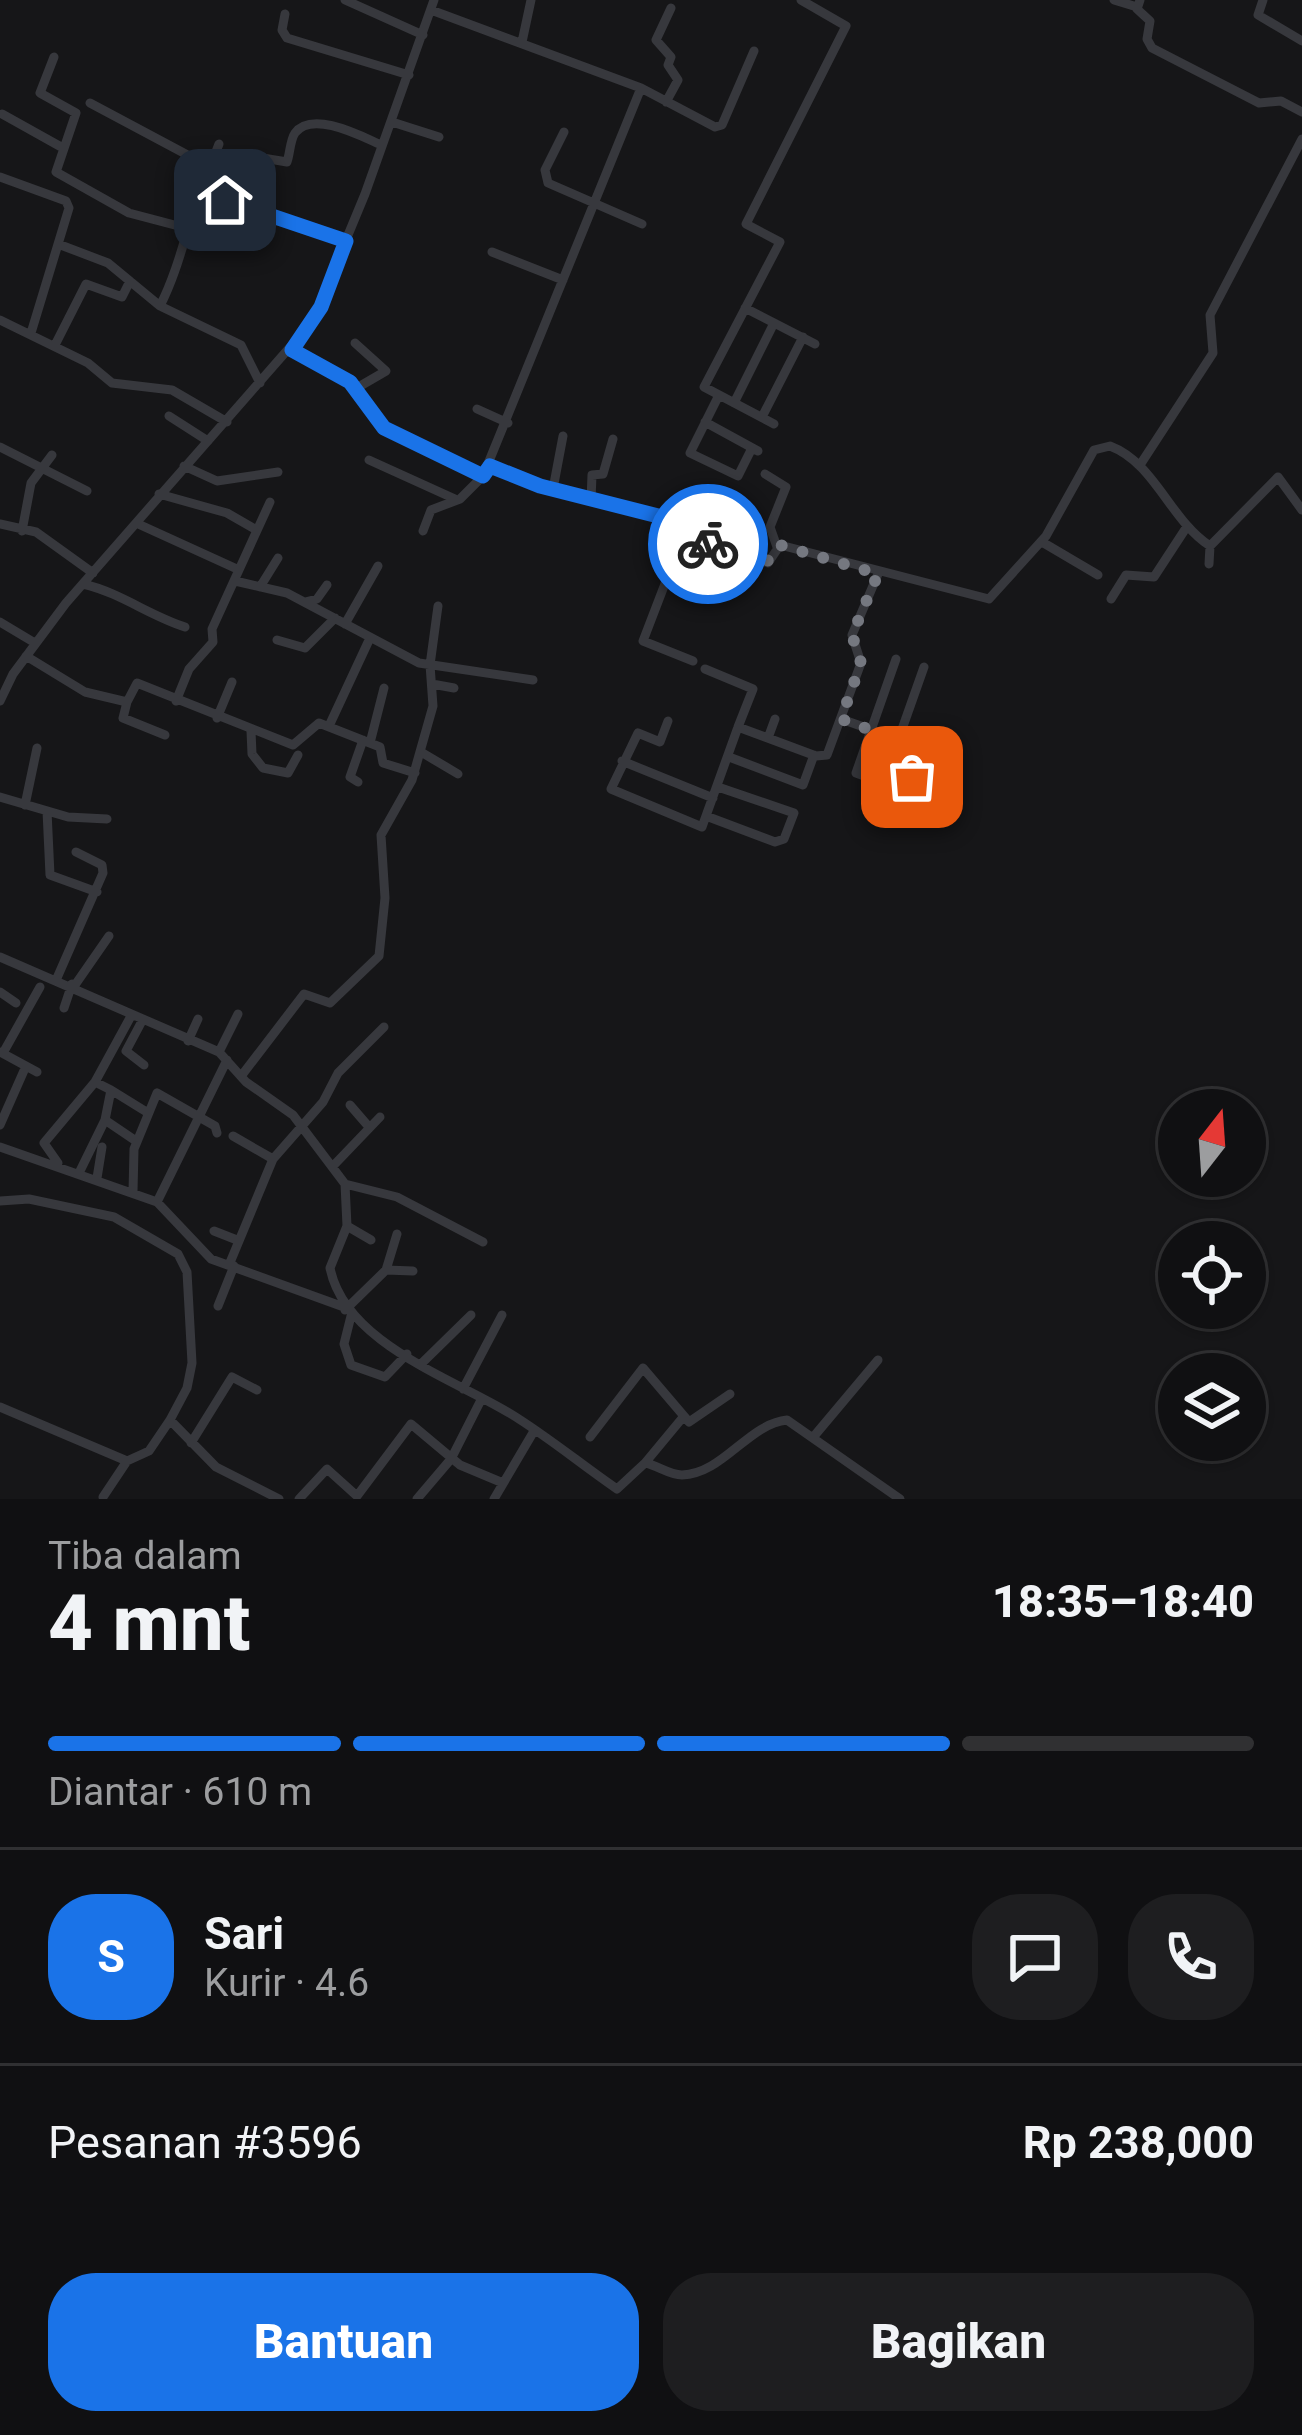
<!DOCTYPE html>
<html lang="id">
<meta charset="utf-8">
<style>
body{margin:0;font-family:Roboto,sans-serif;background:#1e1e20;color:#f1f3f6;height:100vh;display:flex;flex-direction:column;font-size:45px;white-space:nowrap}
*{box-sizing:border-box;margin:0}
p{font-size:39px;color:#9c9d9f}
.icon{flex:none;width:66px;height:66px;fill:none;stroke:currentColor;stroke-width:2;stroke-linecap:round;stroke-linejoin:round}
.map{position:relative;height:1499px;overflow:hidden}
.side{display:flex;flex-direction:column;background:#101012;flex:1}
.side>*{flex:none}
.needle{width:78px;rotate:17deg}
.tools{position:absolute;left:1158px;top:1089px;display:grid;gap:24px}
.tools a{display:grid;place-items:center;width:108px;height:108px;border-radius:50%;background:#101012;box-shadow:0 3px 9px #0004,0 0 0 3px #303032;font-size:60px}
.pin{position:absolute;display:grid;place-items:center;width:102px;height:102px;color:#fff;margin:-51px;border-radius:24px;box-shadow:0 6px 18px #0006}
.courier{position:absolute;display:grid;place-items:center;width:120px;height:120px;margin:-60px;border:9px solid #1a73e8;border-radius:50%;background:#fff;color:#222;box-shadow:0 3px 15px #0007}
.head em{font-style:normal;font-weight:800}
.head div{display:flex;flex-direction:column-reverse}
.head{display:flex;align-items:center;justify-content:space-between;height:204px;padding:0 48px}
h1{font-size:78px;font-weight:800;line-height:90px}
.bar{display:grid;grid-template-columns:repeat(4,1fr);gap:18px 12px;align-content:center;height:144px;padding:0 48px}
.bar i{height:15px;border-radius:9px;background:#303032}
.bar .current{background:#1a73e8}
.bar p{grid-column:span 4}
.line{display:flex;align-items:center;gap:30px;padding:0 48px;border-top:3px solid #303032}
.line div{flex:1}
.round{display:grid;place-items:center;flex:none;width:126px;height:126px;border-radius:48px;background:#1e1e20}
.action{display:flex;gap:24px;margin-top:auto;padding:24px 48px}
.action a{flex:1;height:138px;border-radius:48px;background:#1a73e8;color:#fff;font-size:48px;font-weight:800;line-height:138px;text-align:center}
.action a+a{background:#1e1e20;color:#f1f3f6}
.map>svg:first-child{display:block}
</style>
<div class="map">
<svg width="1302" height="1499" viewBox="0 0 1302 1499">
<rect width="100%" height="100%" fill="#161618"/>
<g fill="none" stroke-linecap="round" stroke-linejoin="round">
<path stroke="#37383d" stroke-width="9" d="M345,0L423,35
M1114,0L1137,7
M1140,0L1137,9L1150,21L1147,39L1152,48L1259,103L1281,101L1302,112
M1263,0L1258,15L1302,41
M431,10L641,88L715,127L722,125L754,51
M285,14L282,30L287,38L409,75
M522,42L531,0
M54,57L40,93L76,113L56,172L129,213L186,228
M666,102L678,80L668,65L671,57L656,40L671,8
M90,103L210,167C189,212 183,261 160,306L241,345L260,383
M2,114L63,148
M392,122L439,137
M564,132L545,170L548,183L642,224
M219,144L210,167L229,180L245,155L287,162C290,154 290,140 295,133C312,110 361,136 379,144
M0,177L66,201L69,208L31,333
M199,191L346,241
M58,244L108,263L160,306
M492,252L563,280
M745,308L815,344
M0,320L88,363L112,383L172,390L227,422
M355,343L386,371L355,389
M55,345L86,284L122,297L130,281
M292,350L350,382L384,428L483,476L641,88
M719,395L690,453L738,476L752,448
M734,403L774,323
M477,409L508,423
M169,416L208,441
M762,417L803,337
M705,422L758,451
M774,424L704,387L780,242L746,224L846,26L801,0
M0,447L87,491
M369,460L455,499
M1140,465L1213,353L1210,315L1302,139
M184,466L217,481L278,472
M490,466L540,486L670,519L708,544L768,563L780,545L989,599L1046,536L1094,450L1110,446C1155,463 1170,520 1210,546L1209,564
M765,474L786,487L770,527L777,547
M553,489L563,436
M159,494L227,513L255,529
M591,500L592,475L603,474L613,439
M136,523L237,569
M0,524L36,532L93,573
M686,529L643,641L693,661
M22,531L31,483L52,455
M423,531L431,510L460,499L483,476
M1042,542L1098,575
M1210,546L1278,477L1302,510
M235,581L287,593L419,663L533,680
M83,584C121,593 148,615 185,627
M260,587L278,558
M1111,599L1126,575L1154,577L1186,528
M305,602L317,599L327,585
M0,622L35,643
M345,624L378,566
M277,640L305,648L335,618
M26,656L85,692L127,702L137,683L293,745L319,723L380,747L383,763L415,773
M896,659L856,773L883,783L924,667
M705,669L753,689L738,727L816,756L827,755L861,663L852,635L878,574
M432,684L454,688
M0,701L13,674L66,603L312,322L365,194L434,0
M176,701L189,669L213,642L212,629L270,502
M127,702L123,718L165,735
M217,718L232,682
M841,719L915,745
M668,721L660,742L638,733L611,789L702,827L738,727
M329,726L370,638
M251,731L252,754L263,768L288,773L298,755
M768,738L775,719
M370,743L384,688
M421,752L458,774
M729,757L803,785L814,755
M622,761L713,798
M888,769L912,777
M358,782L350,777L363,740
M0,797L68,817L107,819
M25,805L37,748
M47,811L50,875L97,892
M706,816L775,842L784,839L794,813L718,787
M0,957L219,1052L246,1082L293,1115L345,1184L347,1226L330,1268C345,1343 452,1378 511,1414C547,1436 582,1465 617,1489L645,1463C657,1465 669,1475 682,1475C723,1474 748,1424 787,1420L900,1499
M57,978L103,873L102,865L76,852
M75,985L109,936
M0,992L16,1003
M64,1008L72,984
M142,1021L126,1051L144,1065
M188,1041L198,1019
M0,1052L37,1072
M219,1052L238,1014
M3,1053L40,987
M242,1075L304,994L330,1003L379,956L385,898L381,835L412,780L433,706L430,665L438,606
M95,1082L111,1090L105,1120L136,1141
M111,1090L145,1111
M157,1093L215,1126L217,1133
M350,1105L369,1127
M0,1125L26,1066
M233,1136L273,1159
M0,1147L157,1202L211,1259L341,1306
M58,1163L44,1143L95,1082L131,1016
M334,1165L380,1117
M80,1171L105,1120
M97,1178L102,1147
M345,1184L397,1197L483,1242
M133,1192L134,1149L157,1093
M0,1201L29,1199L114,1217L178,1254L187,1272L192,1363L187,1388L170,1420
M157,1202L227,1060
M347,1226L371,1240
M214,1231L237,1240
M229,1265L273,1159L323,1102L338,1073L384,1027
M386,1270L413,1271
M218,1306L234,1266
M345,1310L386,1270L397,1234
M351,1316L344,1344L351,1365L385,1377L407,1354
M420,1365L471,1315
M463,1389L502,1315
M0,1407L127,1461L149,1451L170,1420L216,1467L279,1499
M815,1435L878,1360
M590,1437L643,1368L689,1422L730,1394
M191,1443L232,1377L257,1390
M645,1463L684,1416
M357,1496L411,1424L460,1465L503,1483
M103,1497L127,1461
M299,1499L327,1469L357,1496
M417,1499L451,1459L481,1400
M494,1499L534,1431"/>
</g>
<g fill="none" stroke-linecap="round" stroke-linejoin="round">
<path stroke="#757880" stroke-width="12" stroke-dasharray="0 21.6" d="M708,544L765,564L780,545L878,574L852,635L861,663L841,719L898,740L888,769L912,777"/>
<path stroke="#1a73e8" stroke-width="15" d="M225,200L346,241L321,307L292,350L350,382L384,428L483,476L490,466L540,486L670,519L708,544"/>
</g>
</svg>
<div class="tools">
<a><svg class="needle" viewBox="-14 -14 28 28"><path d="M0-13l5 13h-10z" fill="#e53935"/><path d="M0 13l5-13h-10z" fill="#9c9d9f"/></svg></a>
<a><svg class="icon" aria-label="locate" viewBox="0 0 24 24"><circle cx="12" cy="12" r="6"/><path d="M12 2v4M12 18v4M2 12h4M18 12h4"/></svg></a>
<a><svg class="icon" aria-label="layers" viewBox="0 0 24 24"><path d="M12 4l9 5-9 5-9-5zM3 14l9 5 9-5"/></svg></a>
</div>
<div class="pin" style="left:912px;top:777px;background:#ea580c"><svg class="icon" aria-label="bag" viewBox="0 0 24 24"><path d="M5 8h14l-1 12H6zM9 8a3 3 0 0 1 6 0"/></svg></div>
<div class="pin" style="left:225px;top:200px;background:#1f2937"><svg class="icon" aria-label="home" viewBox="0 0 24 24"><path d="M3 11l9-7 9 7M6 9v11h12V9"/></svg></div>
<div class="courier" style="left:708px;top:544px"><svg class="icon" aria-label="bike" viewBox="0 0 24 24"><circle cx="6" cy="16" r="4"/><circle cx="18" cy="16" r="4"/><path d="M6 16l4-8h5l3 8M10 8l3 8H6M13 5h3"/></svg></div>
</div>
<section class="side">
<div class="head"><div><h1>4 mnt</h1><p>Tiba dalam</p></div><em>18:35–18:40</em></div>
<div class="bar"><i class="current"></i><i class="current"></i><i class="current"></i><i></i><p>Diantar · 610 m</p></div>
<div class="line" style="height:216px"><b class="round" style="background:#1a73e8;color:#fff">S</b><div><b>Sari</b><p>Kurir · 4.6</p></div><a class="round"><svg class="icon" aria-label="chat" viewBox="0 0 24 24"><path d="M4 5h16v11H9l-5 4z"/></svg></a><a class="round"><svg class="icon" aria-label="phone" viewBox="0 0 24 24"><path d="M5 4h4l2 5-3 2q2 4 5 5l2-3 5 2v4C11 20 4 13 5 4z"/></svg></a></div>
<div class="line" style="height:156px"><div>Pesanan #3596</div><b>Rp 238,000</b></div>
<div class="action"><a>Bantuan</a><a>Bagikan</a></div>
</section>
